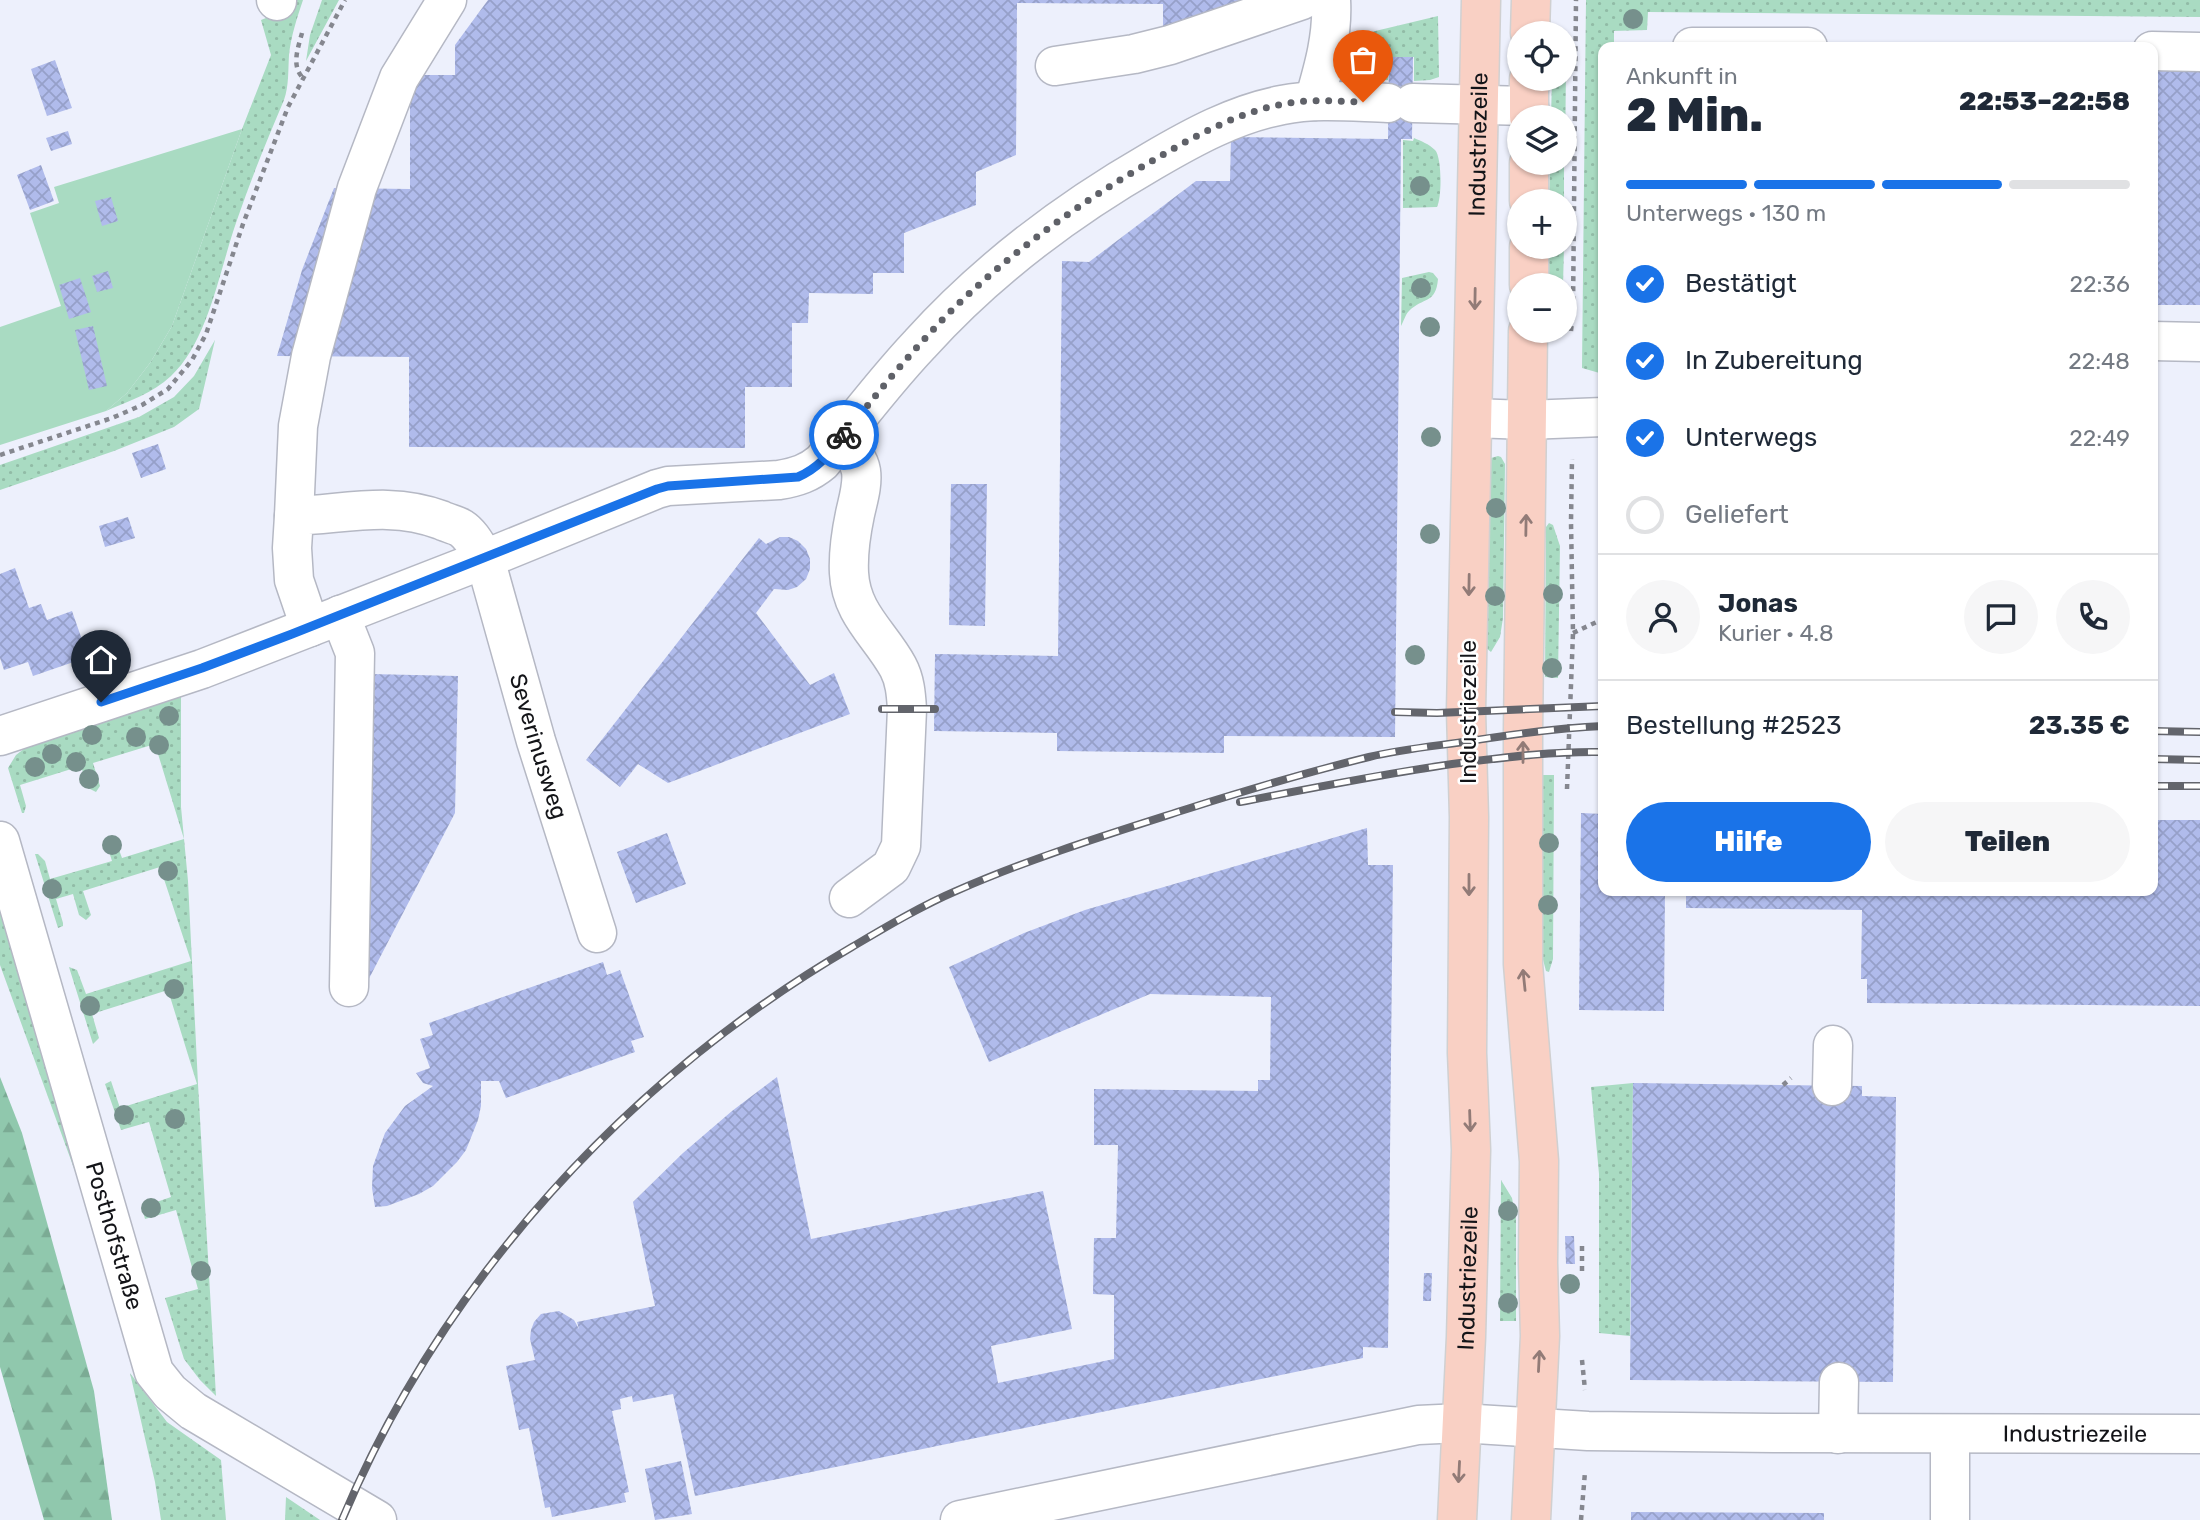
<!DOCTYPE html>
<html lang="de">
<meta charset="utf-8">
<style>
body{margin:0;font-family:Rubik,sans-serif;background:#f6f6f7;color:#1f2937;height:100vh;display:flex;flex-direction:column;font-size:26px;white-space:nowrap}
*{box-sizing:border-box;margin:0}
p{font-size:23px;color:#747a83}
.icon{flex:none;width:38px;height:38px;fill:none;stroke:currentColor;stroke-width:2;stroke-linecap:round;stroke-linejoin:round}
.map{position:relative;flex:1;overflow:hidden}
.details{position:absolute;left:1598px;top:42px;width:560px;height:854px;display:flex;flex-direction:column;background:#fff;border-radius:14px;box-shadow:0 2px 5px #0004}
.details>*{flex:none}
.tools{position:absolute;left:1507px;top:21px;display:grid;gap:14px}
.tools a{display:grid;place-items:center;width:70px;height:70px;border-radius:50%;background:#fff;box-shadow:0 2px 5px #0004;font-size:35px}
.pin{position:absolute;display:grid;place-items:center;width:60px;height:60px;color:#fff;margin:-72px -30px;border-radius:50% 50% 50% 0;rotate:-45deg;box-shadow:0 0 7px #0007}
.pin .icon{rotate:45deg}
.courier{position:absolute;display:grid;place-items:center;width:70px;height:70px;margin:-35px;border:5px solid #1a73e8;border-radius:50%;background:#fff;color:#222;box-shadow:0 2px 9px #0007}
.headline em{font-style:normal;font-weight:800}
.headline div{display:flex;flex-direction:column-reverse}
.headline{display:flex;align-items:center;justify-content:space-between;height:119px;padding:0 28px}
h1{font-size:46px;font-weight:800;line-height:52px}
.bar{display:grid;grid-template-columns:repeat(4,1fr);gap:10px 7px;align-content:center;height:84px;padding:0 28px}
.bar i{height:9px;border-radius:5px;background:#e0e1e3}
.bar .selected{background:#1a73e8}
.bar p{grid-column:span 4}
.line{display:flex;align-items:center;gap:18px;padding:0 28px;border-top:2px solid #e0e1e3}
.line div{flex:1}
.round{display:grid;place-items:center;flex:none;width:74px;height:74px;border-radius:37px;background:#f6f6f7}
ol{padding:0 28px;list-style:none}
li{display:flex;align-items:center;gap:21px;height:77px}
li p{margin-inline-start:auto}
li .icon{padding:7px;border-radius:50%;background:#1a73e8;color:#fff;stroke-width:4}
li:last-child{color:#747a83}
li i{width:38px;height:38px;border:4px solid #e0e1e3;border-radius:50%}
.primary-button{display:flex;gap:14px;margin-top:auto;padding:14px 28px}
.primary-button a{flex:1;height:80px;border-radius:42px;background:#1a73e8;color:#fff;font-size:28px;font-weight:800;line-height:80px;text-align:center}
.primary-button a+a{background:#f6f6f7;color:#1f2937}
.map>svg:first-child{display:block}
</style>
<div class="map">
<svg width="2200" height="1520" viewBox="0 0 2200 1520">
<defs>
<pattern id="grass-dots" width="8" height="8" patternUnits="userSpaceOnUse" patternTransform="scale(1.75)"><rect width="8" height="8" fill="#a9dbc2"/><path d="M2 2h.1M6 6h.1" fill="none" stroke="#91bba6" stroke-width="1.8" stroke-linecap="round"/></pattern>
<pattern id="forest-firs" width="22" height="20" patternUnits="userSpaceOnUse" patternTransform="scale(1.75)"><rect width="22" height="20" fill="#90c8ad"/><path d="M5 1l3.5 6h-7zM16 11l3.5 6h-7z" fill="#7bab94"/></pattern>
<pattern id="building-cross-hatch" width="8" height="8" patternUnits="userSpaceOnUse" patternTransform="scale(1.75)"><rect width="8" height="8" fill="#b0bbeb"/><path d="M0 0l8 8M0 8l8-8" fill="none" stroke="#96a0c9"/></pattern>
</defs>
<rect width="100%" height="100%" fill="#edf0fc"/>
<path fill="url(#grass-dots)" d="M294,0H303C297,18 291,36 289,55C288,71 289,85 284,100C267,140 251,179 237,220C220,267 209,341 171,376C153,393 129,401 106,411L127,393L150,363L172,326L242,129L271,55L261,20L281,12Z
M322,0H339L306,61L310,35Z
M1586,0H2200V17L1648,12L1647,30L1614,31V47H1603V374L1582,368Z
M1438,16L1439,77L1430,80L1414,81V57H1388V80H1370L1358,64L1367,33Z
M1565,65L1566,67L1565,160L1564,117H1551L1552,79H1564Z
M1414,138C1421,141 1429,144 1435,150C1442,157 1442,198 1437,207L1403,208V140L1413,141Z
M1550,163H1564V201H1549Z
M1548,247H1564L1563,285H1547Z
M1429,272L1433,273L1438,279C1436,304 1423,297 1409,311C1405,315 1404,321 1401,326L1402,278Z
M215,340L199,409L174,427L114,451L0,490V465L139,417L174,397L194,376Z
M1498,456L1501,457L1505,464L1503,618L1500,637L1491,652L1486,648L1489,462L1491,458Z
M1549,523L1553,525L1560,546L1558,678L1545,677L1546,527Z
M181,692V807L188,881L198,1084L216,1396L200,1380L184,1359L165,1298L198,1289L176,1210L145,1219L142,1207L171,1197L149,1122L121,1130L105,1084L111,1081L120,1108L197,1084L168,990L92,1014L99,1038L93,1044L69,967L77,970L86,994L191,961L160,867L83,891L91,915L86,920L79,915L73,894L56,899L63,923V926L58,928L35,854H38L45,861L50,879L112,861L105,839L114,836L122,858L184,839L155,744L93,763L100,786L96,792L88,788L81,766L20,785L26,806L24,813H22L8,768L16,755L29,745Z
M1543,775H1554L1553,959L1549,972L1546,971L1542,956Z
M0,898L88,1207L0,965Z
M1633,1083L1630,1336L1599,1333V1174L1591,1087Z
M1501,1180L1512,1198L1516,1219V1321H1500Z
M130,1373L167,1422L221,1460L226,1520H161L155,1482Z
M286,1497L320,1520H285Z"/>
<path fill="url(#forest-firs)" d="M0,1077L22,1133L94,1391L112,1520H44L0,1367Z"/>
<path fill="#a9dbc2" d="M242,129L172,326L150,363L127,393L106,411L0,445V327L61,306L30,213L59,203L54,187Z"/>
<path fill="url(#building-cross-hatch)" d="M488,0H1255L1163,30V4L1017,3L1016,155L976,172V205L904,233V273H873V294L809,293L808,323H792V387H745V448L409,447V357L277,356L302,270L334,188L410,189V75H455V45Z
M1389,57H1413L1412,139H1401L1395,737L1224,736V753L1057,751V733L934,731L935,654L1058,656L1062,261L1089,262L1196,181H1230L1231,137L1388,139Z
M55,60L72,108L47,116L31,69Z
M2152,63L2200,64V305H2152Z
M68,131L72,144L51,151L46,138Z
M41,165L54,201L30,210L17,175Z
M111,197L118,221L102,226L95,201Z
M108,271L113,288L97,292L92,276Z
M80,278L91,312L69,319L59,285Z
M93,326L107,386L89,390L75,330Z
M158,444L166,469L141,478L132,453Z
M951,484H987L985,626L949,625Z
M128,517L135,538L105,547L99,526Z
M780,537H789L798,541L806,549L810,559V569L806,579L797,587L788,590L774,589L756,613L810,685L834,673L850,714L668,783L638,764L620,787L586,760L759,538L766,544Z
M15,568L29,608L41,604L47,620L72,611L88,657L33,676L28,662L4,670L0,658V574Z
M370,674L458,676L455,813L362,992Z
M1581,813L1603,814V891H1665L1664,1011L1579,1010Z
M2152,820H2200V1006L1867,1003V979H1861L1862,910L1686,908V891H2152Z
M1367,828L1368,865H1393L1388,1348L1363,1347V1358L695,1496L673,1394L633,1402L632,1396L620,1399L621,1409L612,1411L629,1492L624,1493L626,1502L552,1517L550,1507L545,1508L529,1428L519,1430L506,1366L535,1360L530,1339L531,1330L534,1322L541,1314L559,1311L574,1320L579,1329L577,1322L655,1306L633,1202L683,1153L732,1111L777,1077L811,1239L1043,1191L1072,1329L991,1346L998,1383L1114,1359V1295L1093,1294L1094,1238H1116L1118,1145H1094V1089L1258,1091V1080H1270L1271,997L1150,994L989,1062L949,967L1024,933L1085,910Z
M667,833L686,884L636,903L617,852Z
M603,962L607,975L620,970L644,1037L631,1041L635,1052L506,1098L499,1081H481V1106L478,1120L466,1150L457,1162L433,1186L419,1194L387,1206L375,1207L372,1188L373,1166L385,1133L405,1106L433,1086L423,1083L416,1073L430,1068L420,1039L433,1035L429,1023Z
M1633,1083L1862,1086V1096L1896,1097L1893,1382L1630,1380Z
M1565,1236H1574L1575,1264H1566Z
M1424,1273H1432L1431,1301H1423Z
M681,1461L692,1514L655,1520L645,1469Z
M1631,1512L1824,1513V1520H1631Z"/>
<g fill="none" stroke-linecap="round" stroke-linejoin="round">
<defs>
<g id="minor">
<path d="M276,0L277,1"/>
<path d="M1692,47H1808"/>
<path d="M2152,51L2200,52"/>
<path d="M1055,66L1134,54L1170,45L1302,0"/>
<path d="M1314,101C1324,67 1333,35 1331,0"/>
<path d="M1413,103L1529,106"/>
<path d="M2152,341L2200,342"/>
<path d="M1473,418L1527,420L1603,417"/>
<path d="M839,442C849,449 859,458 861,471C863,485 858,500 855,514C851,533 848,553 849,573C851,614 880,634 898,667C905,680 906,694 907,709L901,846L891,867L849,898"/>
<path d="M294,516L298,426L311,356L357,188L399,78L447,0"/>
<path d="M340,615L355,653L349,987"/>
<path id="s1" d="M310,627L294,580L292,548L294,516C346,514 391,501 441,520C447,523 456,525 461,528C472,535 478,549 485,559L536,741L597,933"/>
<path d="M0,736L202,669L485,559L657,489L668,486L779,480C797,477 809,473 822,462C854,422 885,381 920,344C986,271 1067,210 1152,161C1193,137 1235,114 1282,105C1317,98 1353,102 1388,103"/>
<path id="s2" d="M0,841L154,1372L170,1392L193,1411L377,1520"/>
<path d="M1832,1086L1833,1045"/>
<path d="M1838,1434L1839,1382"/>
<path d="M1950,1434V1520"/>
<path id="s3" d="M960,1520L1418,1425L1461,1423L1588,1431L1774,1433L2200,1434"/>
</g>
<g id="major">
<path d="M1530,33L1531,0"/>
<path d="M1529,117V79"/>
<path d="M1529,201V163"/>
<path d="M1529,285V247"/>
<path d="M1528,331L1523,732V964L1539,1161L1538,1263L1540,1336L1531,1520"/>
<path id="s4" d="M1457,1520L1466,1337L1471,1150L1467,1053L1469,817L1466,711L1481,0"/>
</g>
</defs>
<use href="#minor" stroke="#b5b8c4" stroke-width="41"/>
<use href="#major" stroke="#d0d0d1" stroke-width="41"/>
<path stroke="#85878f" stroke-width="4.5" stroke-dasharray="5 5" stroke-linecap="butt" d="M302,33C298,48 291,66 303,78
M1571,331L1573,312L1576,0
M0,455L112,418L142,405L168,389L192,360L206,334L243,224L288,107L345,0
M1573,633L1603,619
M1567,789L1573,633L1571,522L1572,459
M1783,1085L1791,1078
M1582,1271V1245
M1582,1360L1585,1390
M1581,1520L1585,1472"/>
<use href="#minor" stroke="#fff" stroke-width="38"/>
<use href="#major" stroke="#f9d0c4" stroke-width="38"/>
<defs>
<path id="rail" d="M882,709H935
M1395,712L1437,713L1603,706
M2152,731L2200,732
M2152,759L2200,760
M2152,786H2200
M1240,802C1313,788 1386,773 1460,763C1508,757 1555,751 1603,752
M342,1520C443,1280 628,1078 852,947C886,927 921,906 956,891C1031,858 1109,834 1187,809C1247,790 1308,772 1369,757C1402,749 1436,746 1470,741C1514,734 1558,728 1603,726"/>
</defs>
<use href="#rail" stroke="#63656c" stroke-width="8"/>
<use href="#rail" stroke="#fff" stroke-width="5" stroke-dasharray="16" stroke-linecap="butt"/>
</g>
<g fill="#76908c">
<circle cx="1633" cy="19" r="10"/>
<circle cx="1420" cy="186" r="10"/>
<circle cx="1421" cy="288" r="10"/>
<circle cx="1430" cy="327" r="10"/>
<circle cx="1431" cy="437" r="10"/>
<circle cx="1496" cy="508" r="10"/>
<circle cx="1430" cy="534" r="10"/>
<circle cx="1553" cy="594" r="10"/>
<circle cx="1495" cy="596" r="10"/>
<circle cx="1415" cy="655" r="10"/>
<circle cx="1552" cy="668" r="10"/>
<circle cx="169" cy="716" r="10"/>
<circle cx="92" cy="735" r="10"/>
<circle cx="136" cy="737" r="10"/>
<circle cx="159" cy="745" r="10"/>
<circle cx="52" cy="754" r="10"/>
<circle cx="76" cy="762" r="10"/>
<circle cx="35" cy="767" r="10"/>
<circle cx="89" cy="779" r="10"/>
<circle cx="1549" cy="843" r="10"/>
<circle cx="112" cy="845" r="10"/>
<circle cx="168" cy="871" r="10"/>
<circle cx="52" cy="889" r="10"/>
<circle cx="1548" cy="905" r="10"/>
<circle cx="174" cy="989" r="10"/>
<circle cx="90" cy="1006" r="10"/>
<circle cx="124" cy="1115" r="10"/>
<circle cx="175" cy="1119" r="10"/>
<circle cx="151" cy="1208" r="10"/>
<circle cx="1508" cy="1211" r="10"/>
<circle cx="201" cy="1271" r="10"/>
<circle cx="1570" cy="1284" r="10"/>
<circle cx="1508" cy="1303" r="10"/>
</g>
<defs><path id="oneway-shaft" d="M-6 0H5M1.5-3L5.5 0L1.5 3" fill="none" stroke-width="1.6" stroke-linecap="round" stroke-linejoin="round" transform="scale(1.75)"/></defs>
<g stroke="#927b77">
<use href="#oneway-shaft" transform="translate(1475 299) rotate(91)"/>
<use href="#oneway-shaft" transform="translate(1526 525) rotate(-89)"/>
<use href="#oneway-shaft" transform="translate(1469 585) rotate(91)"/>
<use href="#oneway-shaft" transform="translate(1523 752) rotate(-90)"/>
<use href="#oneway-shaft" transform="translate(1469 885) rotate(90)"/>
<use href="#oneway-shaft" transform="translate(1524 980) rotate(-96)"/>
<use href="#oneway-shaft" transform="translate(1470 1121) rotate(88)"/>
<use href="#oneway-shaft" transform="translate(1539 1361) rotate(-87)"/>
<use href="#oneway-shaft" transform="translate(1459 1472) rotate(93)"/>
</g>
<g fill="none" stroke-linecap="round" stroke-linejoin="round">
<path stroke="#5f6168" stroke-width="7" stroke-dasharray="0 12.6" d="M844,435C877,393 911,352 948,314C1008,254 1079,203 1152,161C1193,137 1236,113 1283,104C1309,99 1336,101 1363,102"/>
<path stroke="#1a73e8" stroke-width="9" d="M101,702L202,668L292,634L657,489L668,486L798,477C819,468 830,453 844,435"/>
</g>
<g text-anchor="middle" stroke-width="5" stroke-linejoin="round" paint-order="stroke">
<g font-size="23" fill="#131418" stroke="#fff">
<text dy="8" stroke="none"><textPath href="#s4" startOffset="1376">Industriezeile</textPath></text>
<text transform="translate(1468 712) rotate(-90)" y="8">Industriezeile</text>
<text dy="8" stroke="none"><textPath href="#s1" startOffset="518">Severinusweg</textPath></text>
<text dy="8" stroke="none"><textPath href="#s2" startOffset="411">Posthofstraße</textPath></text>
<text dy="8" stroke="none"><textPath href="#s4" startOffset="242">Industriezeile</textPath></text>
<text dy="8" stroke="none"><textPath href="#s3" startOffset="1125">Industriezeile</textPath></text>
</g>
</g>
</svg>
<div class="tools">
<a><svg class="icon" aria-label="locate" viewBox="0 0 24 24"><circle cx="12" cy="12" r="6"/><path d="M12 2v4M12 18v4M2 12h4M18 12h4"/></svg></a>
<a><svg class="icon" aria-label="layers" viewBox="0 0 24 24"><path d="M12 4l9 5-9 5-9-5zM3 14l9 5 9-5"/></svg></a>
<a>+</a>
<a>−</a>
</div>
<div class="pin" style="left:1363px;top:102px;background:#ea580c"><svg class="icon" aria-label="bag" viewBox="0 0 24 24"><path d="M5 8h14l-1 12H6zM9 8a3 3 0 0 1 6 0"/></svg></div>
<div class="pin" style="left:101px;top:702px;background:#1f2937"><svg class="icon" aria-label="home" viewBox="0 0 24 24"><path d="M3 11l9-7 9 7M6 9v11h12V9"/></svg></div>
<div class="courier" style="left:844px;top:435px"><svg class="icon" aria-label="bike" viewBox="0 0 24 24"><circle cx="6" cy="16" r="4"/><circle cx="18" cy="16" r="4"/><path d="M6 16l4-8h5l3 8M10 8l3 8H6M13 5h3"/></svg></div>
<section class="details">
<div class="headline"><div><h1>2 Min.</h1><p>Ankunft in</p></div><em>22:53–22:58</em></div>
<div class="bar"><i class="selected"></i><i class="selected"></i><i class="selected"></i><i></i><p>Unterwegs · 130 m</p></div>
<ol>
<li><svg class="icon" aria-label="check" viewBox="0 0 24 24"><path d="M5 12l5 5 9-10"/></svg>Bestätigt<p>22:36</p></li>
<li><svg class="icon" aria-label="check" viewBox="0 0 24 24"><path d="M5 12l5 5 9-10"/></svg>In Zubereitung<p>22:48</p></li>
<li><svg class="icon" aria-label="check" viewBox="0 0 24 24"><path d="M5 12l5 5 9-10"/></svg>Unterwegs<p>22:49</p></li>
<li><i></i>Geliefert</li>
</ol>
<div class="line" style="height:126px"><a class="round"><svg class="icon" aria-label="person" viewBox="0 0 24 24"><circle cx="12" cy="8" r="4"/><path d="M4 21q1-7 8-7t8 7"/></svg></a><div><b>Jonas</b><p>Kurier · 4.8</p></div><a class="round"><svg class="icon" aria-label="chat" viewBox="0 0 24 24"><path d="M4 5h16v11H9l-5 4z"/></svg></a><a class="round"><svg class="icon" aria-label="phone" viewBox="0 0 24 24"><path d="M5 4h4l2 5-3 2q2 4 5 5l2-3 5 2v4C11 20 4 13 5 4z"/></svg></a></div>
<div class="line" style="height:91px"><div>Bestellung #2523</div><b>23.35 €</b></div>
<div class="primary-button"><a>Hilfe</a><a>Teilen</a></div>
</section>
</div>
